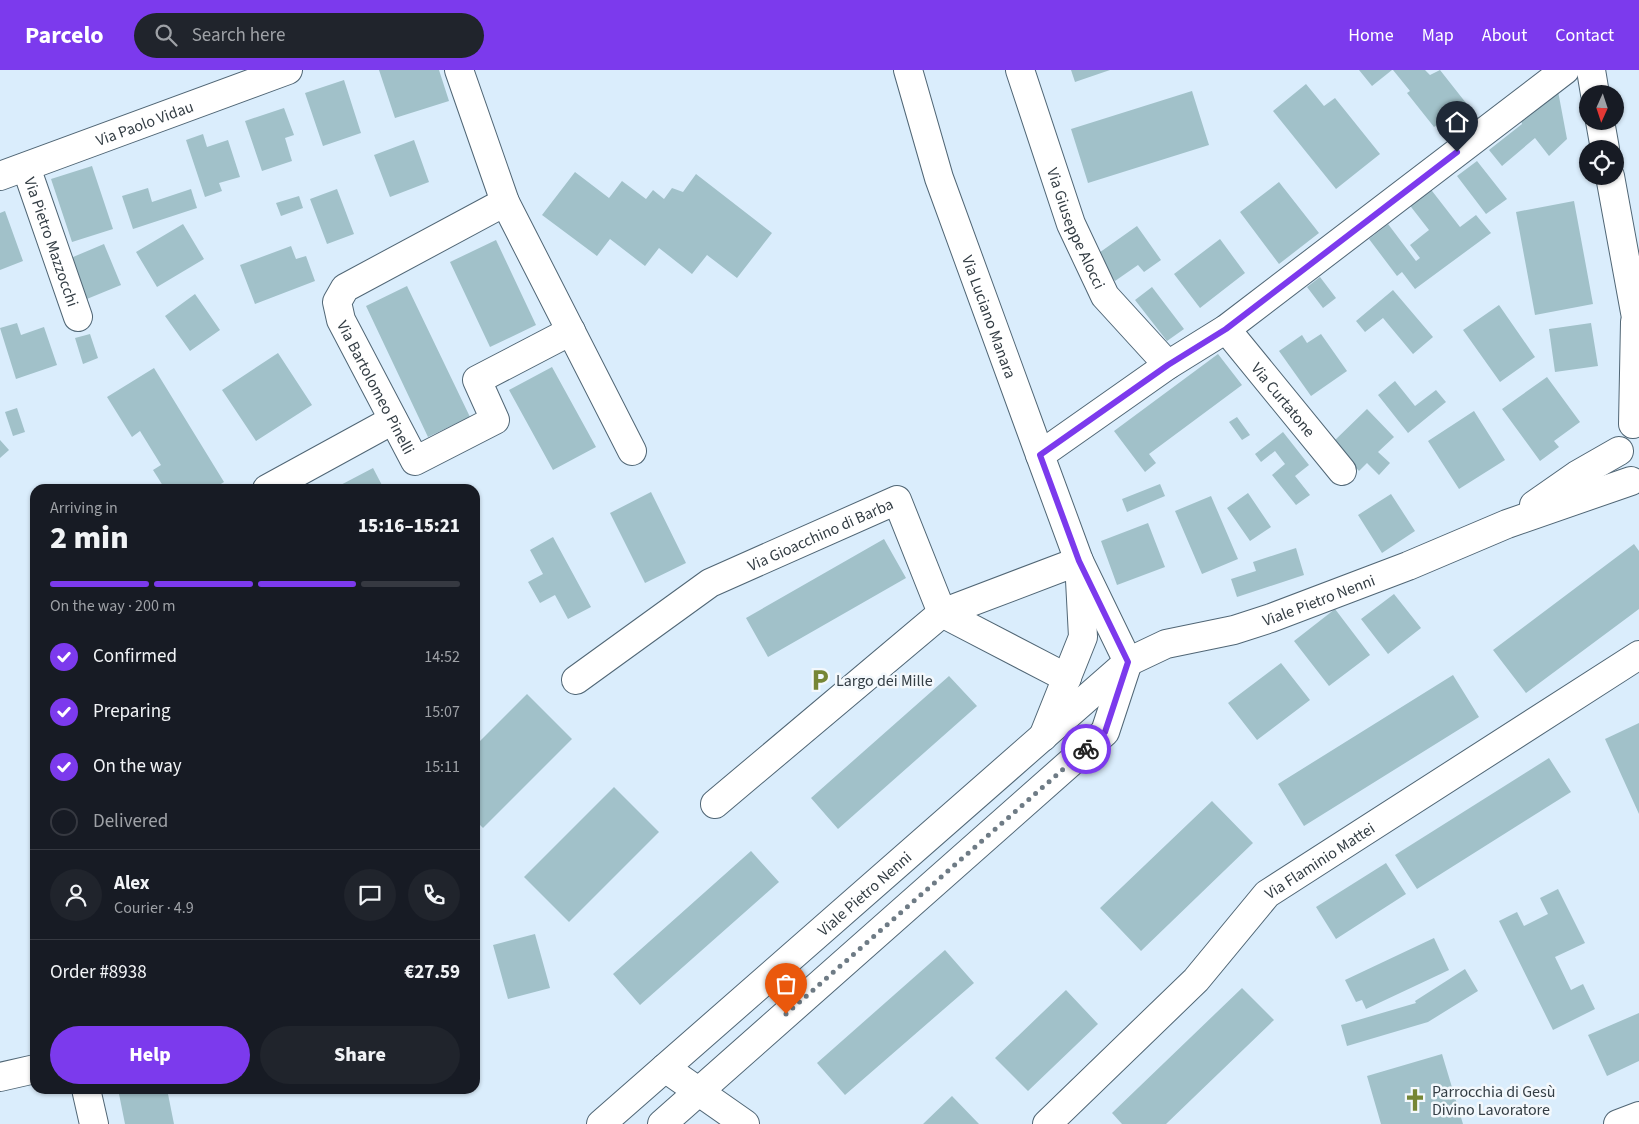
<!DOCTYPE html>
<meta charset="utf-8">
<style>
body{margin:0;font-family:"Source Sans 3",sans-serif;background:#20242c;color:#f1f3f6;height:100vh;display:flex;flex-direction:column;font-size:19px;white-space:nowrap}
*{box-sizing:border-box;margin:0}
p{font-size:16px;color:#9ea1a6}
.icon{flex:none;width:28px;height:28px;fill:none;stroke:currentColor;stroke-width:2;stroke-linecap:round;stroke-linejoin:round}
.map{position:relative;flex:1;overflow:hidden}
.sheet{position:absolute;left:30px;top:414px;width:450px;height:610px;display:flex;flex-direction:column;background:#171b24;border-radius:15px;box-shadow:0 1px 4px #0004}
.sheet>*{flex:none}
.needle{width:32px;rotate:183deg}
.controls{position:absolute;left:1579px;top:15px;display:grid;gap:10px}
.controls a{display:grid;place-items:center;width:45px;height:45px;border-radius:50%;background:#171b24;box-shadow:0 1px 4px #0004;font-size:25px}
.pin{position:absolute;display:grid;place-items:center;width:42px;height:42px;color:#fff;margin:-51px -21px;border-radius:50% 50% 50% 0;rotate:-45deg;box-shadow:0 0 5px #0007}
.pin .icon{rotate:45deg}
.courier{position:absolute;display:grid;place-items:center;width:50px;height:50px;margin:-25px;border:4px solid #7c3aed;border-radius:50%;background:#fff;color:#222;box-shadow:0 1px 6px #0007}
.summary em{font-style:normal;font-weight:800}
.summary div{display:flex;flex-direction:column-reverse}
.summary{display:flex;align-items:center;justify-content:space-between;height:85px;padding:0 20px}
h1{font-size:32px;font-weight:800;line-height:38px}
.bar{display:grid;grid-template-columns:repeat(4,1fr);gap:8px 5px;align-content:center;height:60px;padding:0 20px}
.bar i{height:6px;border-radius:4px;background:#363941}
.bar .active{background:#7c3aed}
.bar p{grid-column:span 4}
.line{display:flex;align-items:center;gap:12px;padding:0 20px;border-top:1px solid #363941}
.line div{flex:1}
.round{display:grid;place-items:center;flex:none;width:52px;height:52px;border-radius:26px;background:#20242c}
ol{padding:0 20px;list-style:none}
li{display:flex;align-items:center;gap:15px;height:55px}
li p{margin-inline-start:auto}
li .icon{padding:5px;border-radius:50%;background:#7c3aed;color:#fff;stroke-width:4}
li:last-child{color:#9ea1a6}
li i{width:28px;height:28px;border:2px solid #363941;border-radius:50%}
.primary-button{display:flex;gap:10px;margin-top:auto;padding:10px 20px}
.primary-button a{flex:1;height:58px;border-radius:30px;background:#7c3aed;color:#fff;font-size:20px;font-weight:800;line-height:58px;text-align:center}
.primary-button a+a{background:#20242c;color:#f1f3f6}
header{display:flex;align-items:center;gap:30px;box-sizing:border-box;height:70px;padding:0 25px;background:#7c3aed;color:#fff}
header strong{font-size:24px}
nav{display:flex;gap:28px;margin-inline-start:auto;font-size:18px}
.search{width:350px;height:45px;background:#20242c;display:flex;align-items:center;gap:12px;box-sizing:border-box;padding:0 18px;border-radius:28px;color:#9ea1a6;font-size:19px}
.map>svg:first-child{display:block}
</style>
<header>
<strong>Parcelo</strong>
<div class="search"><svg class="icon" aria-label="search" viewBox="0 0 24 24"><circle cx="10" cy="10" r="6"/><path d="M15 15l6 6"/></svg>Search here</div>
<nav><a>Home</a><a>Map</a><a>About</a><a>Contact</a></nav>
</header>
<div class="map">
<svg width="1639" height="1054" viewBox="0 0 1639 1054">
<rect width="100%" height="100%" fill="#daedfc"/>
<path fill="#a1c1c9" d="M379,0H439L449,31L395,48Z
M1071,0H1110L1075,12Z
M1359,0H1392L1372,16Z
M1393,0H1425L1430,5L1440,0L1466,33L1434,57L1407,23L1410,21Z
M344,10L361,63L323,76L305,23Z
M1306,14L1324,36L1335,28L1380,84L1336,119L1273,41Z
M1192,21L1209,75L1088,113L1071,59Z
M1558,21L1567,69L1549,86L1535,68L1502,96L1489,80L1522,54L1520,47Z
M284,38L294,65L285,68L292,91L262,101L245,51Z
M203,64L207,77L228,70L240,107L219,113L222,121L205,127L186,70Z
M414,70L429,112L390,127L374,85Z
M1477,91L1507,129L1486,144L1457,106Z
M92,96L113,159L72,172L51,109Z
M575,102L609,128L622,111L646,129L653,120L664,129L672,118L683,122L696,104L772,163L737,208L707,185L692,204L659,178L645,196L610,169L597,186L542,145Z
M1279,112L1319,163L1279,194L1240,142Z
M1429,117L1460,157L1476,145L1491,163L1415,219L1402,202L1397,206L1369,169L1388,154L1416,191L1420,188L1410,175L1429,160L1408,133Z
M148,118L152,132L191,119L197,138L133,159L122,126Z
M337,119L354,164L327,174L310,129Z
M299,126L303,138L281,146L276,133Z
M1574,131L1593,234L1535,245L1516,142Z
M5,141L23,191L0,200V143Z
M183,154L204,189L157,217L136,182Z
M1137,156L1161,190L1144,202L1138,195L1115,211L1096,185Z
M1220,169L1245,203L1200,238L1174,204Z
M496,170L536,255L490,277L450,192Z
M104,174L121,215L82,231L66,190Z
M291,176L296,189L306,186L315,211L255,234L240,195Z
M1320,207L1336,228L1323,238L1307,217Z
M407,216L470,347L428,367L366,236Z
M1152,217L1184,259L1167,271L1135,230Z
M1393,220L1433,267L1413,284L1383,248L1365,262L1356,251Z
M195,224L220,260L190,281L165,246Z
M1499,235L1535,287L1500,312L1463,260Z
M17,253L21,265L44,257L57,295L16,309L0,258Z
M1591,253L1598,296L1555,302L1549,259Z
M90,264L98,288L83,294L75,268Z
M1321,264L1347,301L1311,326L1279,281L1302,265L1307,273Z
M278,283L312,335L256,371L222,320Z
M1218,284L1242,315L1149,384L1156,393L1145,402L1114,361Z
M552,297L596,377L553,400L509,320Z
M154,298L224,412L213,419H165L153,400L161,395L140,361L132,367L107,327Z
M1547,307L1580,352L1554,371L1559,377L1540,391L1502,339Z
M1395,311L1415,336L1436,320L1446,332L1408,363L1378,325Z
M17,338L25,362L13,366L5,342Z
M1367,339L1394,367L1378,382L1390,393L1379,405L1367,393L1359,401L1332,373Z
M1474,341L1505,390L1459,419L1428,371Z
M1237,347L1250,365L1242,370L1229,352Z
M1283,362L1309,395L1295,406L1310,425L1296,435L1272,405L1285,394L1275,381L1261,392L1255,384Z
M0,370L9,380L0,388Z
M373,398L384,419H333Z
M1160,414L1165,426L1127,442L1122,429Z
M651,422L686,493L645,513L610,443Z
M1248,423L1271,457L1250,471L1227,438Z
M1391,424L1415,461L1382,483L1358,445Z
M1211,426L1238,489L1202,504L1175,441Z
M1148,453L1165,497L1117,515L1101,471Z
M553,467L591,537L568,549L555,525L540,533L528,512L543,504L530,480Z
M884,469L906,508L768,587L746,548Z
M1634,474L1639,481V539L1526,623L1493,580Z
M1296,478L1304,505L1237,527L1231,509L1256,501L1253,492Z
M1394,524L1421,558L1388,584L1361,549Z
M1335,539L1370,585L1329,616L1294,571Z
M1281,593L1310,630L1257,670L1228,633Z
M1453,605L1479,647L1304,756L1278,714Z
M949,606L977,636L838,759L811,728Z
M527,624L572,669L483,758L475,750V676Z
M1639,653V744L1605,669Z
M1549,688L1571,722L1417,819L1395,785Z
M614,717L659,762L569,852L524,807Z
M1212,731L1253,773L1141,881L1100,838Z
M751,781L779,812L640,935L613,904Z
M1386,793L1406,824L1336,869L1316,837Z
M1558,819L1585,873L1555,887L1571,920L1583,914L1595,939L1553,960L1499,851L1517,842L1524,856L1548,844L1540,828Z
M535,864L550,918L508,929L493,875Z
M1434,868L1449,900L1366,939L1362,930L1356,932L1345,910Z
M945,880L974,913L845,1025L817,993Z
M1465,899L1478,921L1428,952L1347,976L1341,955L1416,933L1415,931Z
M1242,918L1274,950L1166,1054H1122L1112,1043Z
M1066,920L1098,954L1028,1021L995,988Z
M1639,943V991L1607,1006L1588,965Z
M1442,984L1463,1054H1381L1367,1006Z
M118,1019H167L174,1054H125Z
M952,1026L979,1054H923Z"/>
<g fill="none" stroke-linecap="round" stroke-linejoin="round">
<defs>
<g id="street">
<path d="M459,0L505,132L632,381"/>
<path id="s1" d="M908,0L939,108L1040,385"/>
<path id="s2" d="M1020,0L1071,154L1105,226L1168,295"/>
<path id="s3" d="M26,97L78,247"/>
<path id="s4" d="M0,106L288,0"/>
<path id="s5" d="M505,132L345,218L337,232L341,250L415,391L495,350L477,310L571,261"/>
<path id="s6" d="M1226,259L1342,401"/>
<path d="M267,419L393,350"/>
<path id="s7" d="M576,610L710,513L897,430L942,543L1067,608"/>
<path d="M715,734L942,543L1079,491L1083,567L1043,667"/>
<path d="M665,998L745,1054"/>
<path d="M0,1007L35,999"/>
<path d="M86,1019L94,1054"/>
<path id="s8" d="M1047,1054L1196,910L1267,824L1639,585"/>
<path d="M1618,1054L1639,1046"/>
</g>
<g id="secondary">
<path d="M1591,0L1595,24"/>
<path d="M1600,51L1605,79"/>
<path d="M1610,106L1639,264"/>
<path d="M1633,354L1635,252"/>
<path d="M1534,435L1577,405L1619,381"/>
<path d="M1128,592L1079,491L1040,385L1168,295L1226,259L1565,0"/>
<path id="s9" d="M601,1054L1128,592L1166,574L1234,560L1271,548L1408,496L1507,454L1631,411"/>
<path d="M662,1054L1105,662L1128,592"/>
</g>
</defs>
<use href="#street" stroke="#506675" stroke-width="30"/>
<use href="#secondary" stroke="#506675" stroke-width="30"/>
<use href="#street" stroke="#fff" stroke-width="28"/>
<use href="#secondary" stroke="#fff" stroke-width="28"/>
</g>
<g fill="none" stroke-linecap="round" stroke-linejoin="round">
<path stroke="#6e7b85" stroke-width="5" stroke-dasharray="0 9" d="M786,944L1086,679"/>
<path stroke="#7c3aed" stroke-width="6" d="M1086,679L1105,662L1128,592L1079,491L1040,385L1168,295L1226,259L1457,82"/>
</g>
<defs>
<symbol id="parking-bare" viewBox="-9 -9 18 18"><path d="M-3.5-5.5H1a3.5 3.5 0 0 1 0 7H-1V5.5H-3.5ZM-1-3.4V-.6H.8a1.4 1.4 0 0 0 0-2.8Z" fill="#768635" stroke="#f3f8fc" stroke-width="2.5" paint-order="stroke"/></symbol>
<symbol id="church-bare" viewBox="-9 -9 18 18"><path d="M-1.2-6h2.4v3.5h3.3v2.4h-3.3V6h-2.4V-.1h-3.3v-2.4h3.3Z" fill="#768635" stroke="#f3f8fc" stroke-width="2.5" paint-order="stroke"/></symbol>
</defs>
<g fill-rule="evenodd">
<use href="#parking-bare" x="804" y="594" width="32" height="32"/>
<use href="#church-bare" x="1399" y="1014" width="32" height="32"/>
</g>
<g text-anchor="middle" stroke-width="5" stroke-linejoin="round" paint-order="stroke">
<g font-size="16" fill="#343e45" stroke="#f3f8fc">
<text dy="6" stroke="none"><textPath href="#s4" startOffset="154">Via Paolo Vidau</textPath></text>
<text dy="6" stroke="none"><textPath href="#s2" startOffset="168">Via Giuseppe Alocci</textPath></text>
<text dy="6" stroke="none"><textPath href="#s3" startOffset="79">Via Pietro Mazzocchi</textPath></text>
<text dy="6" stroke="none"><textPath href="#s1" startOffset="260">Via Luciano Manara</textPath></text>
<text dy="6" stroke="none"><textPath href="#s5" startOffset="292">Via Bartolomeo Pinelli</textPath></text>
<text dy="6" stroke="none"><textPath href="#s6" startOffset="91">Via Curtatone</textPath></text>
<text dy="6" stroke="none"><textPath href="#s7" startOffset="286">Via Gioacchino di Barba</textPath></text>
<text dy="6" stroke="none"><textPath href="#s9" startOffset="902">Viale Pietro Nenni</textPath></text>
<text dy="6" stroke="none"><textPath href="#s8" startOffset="381">Via Flaminio Mattei</textPath></text>
<text dy="6" stroke="none"><textPath href="#s9" startOffset="350">Viale Pietro Nenni</textPath></text>
</g>
<g font-size="16" fill="#343e45" stroke="#f3f8fc" text-anchor="start">
<text x="836" y="616">Largo dei Mille</text>
<text x="1432" y="1027">Parrocchia di Gesù<tspan x="1432" dy="18">Divino Lavoratore</tspan></text>
</g>
</g>
</svg>
<div class="controls">
<a><svg class="needle" viewBox="-14 -14 28 28"><path d="M0-13l5 13h-10z" fill="#e53935"/><path d="M0 13l5-13h-10z" fill="#9ea1a6"/></svg></a>
<a><svg class="icon" aria-label="locate" viewBox="0 0 24 24"><circle cx="12" cy="12" r="6"/><path d="M12 2v4M12 18v4M2 12h4M18 12h4"/></svg></a>
</div>
<div class="pin" style="left:786px;top:944px;background:#ea580c"><svg class="icon" aria-label="bag" viewBox="0 0 24 24"><path d="M5 8h14l-1 12H6zM9 8a3 3 0 0 1 6 0"/></svg></div>
<div class="pin" style="left:1457px;top:82px;background:#1f2937"><svg class="icon" aria-label="home" viewBox="0 0 24 24"><path d="M3 11l9-7 9 7M6 9v11h12V9"/></svg></div>
<div class="courier" style="left:1086px;top:679px"><svg class="icon" aria-label="bike" viewBox="0 0 24 24"><circle cx="6" cy="16" r="4"/><circle cx="18" cy="16" r="4"/><path d="M6 16l4-8h5l3 8M10 8l3 8H6M13 5h3"/></svg></div>
<section class="sheet">
<div class="summary"><div><h1>2 min</h1><p>Arriving in</p></div><em>15:16–15:21</em></div>
<div class="bar"><i class="active"></i><i class="active"></i><i class="active"></i><i></i><p>On the way · 200 m</p></div>
<ol>
<li><svg class="icon" aria-label="check" viewBox="0 0 24 24"><path d="M5 12l5 5 9-10"/></svg>Confirmed<p>14:52</p></li>
<li><svg class="icon" aria-label="check" viewBox="0 0 24 24"><path d="M5 12l5 5 9-10"/></svg>Preparing<p>15:07</p></li>
<li><svg class="icon" aria-label="check" viewBox="0 0 24 24"><path d="M5 12l5 5 9-10"/></svg>On the way<p>15:11</p></li>
<li><i></i>Delivered</li>
</ol>
<div class="line" style="height:90px"><a class="round"><svg class="icon" aria-label="person" viewBox="0 0 24 24"><circle cx="12" cy="8" r="4"/><path d="M4 21q1-7 8-7t8 7"/></svg></a><div><b>Alex</b><p>Courier · 4.9</p></div><a class="round"><svg class="icon" aria-label="chat" viewBox="0 0 24 24"><path d="M4 5h16v11H9l-5 4z"/></svg></a><a class="round"><svg class="icon" aria-label="phone" viewBox="0 0 24 24"><path d="M5 4h4l2 5-3 2q2 4 5 5l2-3 5 2v4C11 20 4 13 5 4z"/></svg></a></div>
<div class="line" style="height:65px"><div>Order #8938</div><b>€27.59</b></div>
<div class="primary-button"><a>Help</a><a>Share</a></div>
</section>
</div>
